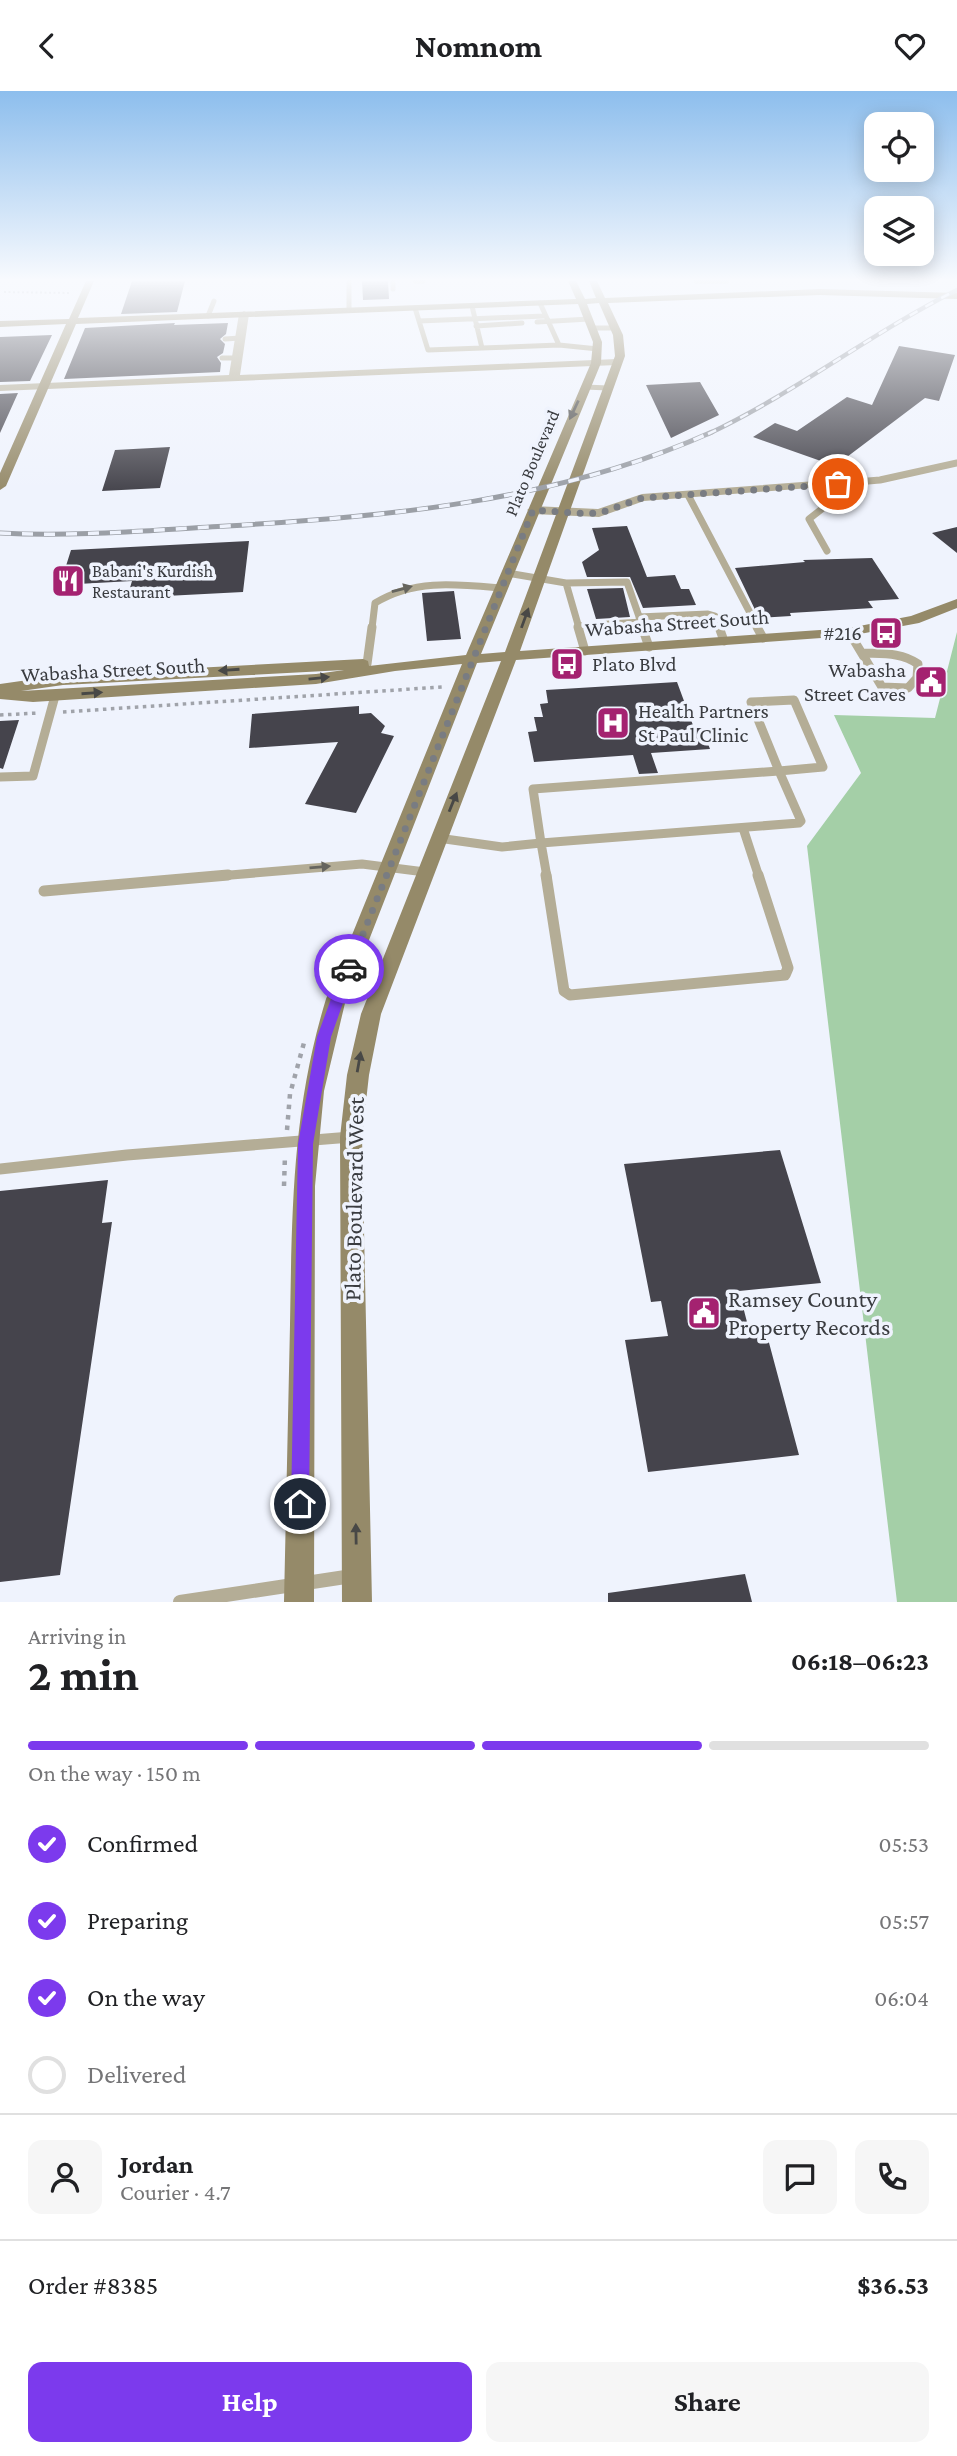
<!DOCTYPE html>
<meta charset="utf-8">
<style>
body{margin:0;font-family:"Crimson Pro",serif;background:#f6f6f6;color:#202124;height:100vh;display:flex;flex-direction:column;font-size:26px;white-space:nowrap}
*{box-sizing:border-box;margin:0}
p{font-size:23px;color:#757577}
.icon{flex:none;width:38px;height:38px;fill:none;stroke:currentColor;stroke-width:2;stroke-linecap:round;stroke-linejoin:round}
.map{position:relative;height:1511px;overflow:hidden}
.drawer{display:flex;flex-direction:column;background:#fff;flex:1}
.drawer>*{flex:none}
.tools{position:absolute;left:864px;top:21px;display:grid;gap:14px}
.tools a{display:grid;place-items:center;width:70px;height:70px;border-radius:14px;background:#fff;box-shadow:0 4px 18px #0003;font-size:35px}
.pin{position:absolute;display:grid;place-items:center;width:60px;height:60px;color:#fff;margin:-30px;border:4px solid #fff;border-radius:50%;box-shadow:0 2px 7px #0007}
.courier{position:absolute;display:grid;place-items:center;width:70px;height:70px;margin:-35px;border:5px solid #7c3aed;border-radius:50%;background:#fff;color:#222;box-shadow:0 2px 9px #0007}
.head em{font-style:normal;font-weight:700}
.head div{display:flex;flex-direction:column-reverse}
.head{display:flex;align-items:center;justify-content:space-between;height:119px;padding:0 28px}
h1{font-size:46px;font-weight:700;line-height:52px}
.bar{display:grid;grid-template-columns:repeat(4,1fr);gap:10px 7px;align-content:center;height:84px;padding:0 28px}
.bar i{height:9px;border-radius:5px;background:#e0e0e0}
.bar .current{background:#7c3aed}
.bar p{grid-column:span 4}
.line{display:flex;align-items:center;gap:18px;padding:0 28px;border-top:2px solid #e0e0e0}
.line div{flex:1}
.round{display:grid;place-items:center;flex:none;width:74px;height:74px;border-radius:14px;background:#f6f6f6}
ol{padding:0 28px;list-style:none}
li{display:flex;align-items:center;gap:21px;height:77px}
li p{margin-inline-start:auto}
li .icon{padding:7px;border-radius:50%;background:#7c3aed;color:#fff;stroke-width:4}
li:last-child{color:#757577}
li i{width:38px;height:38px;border:4px solid #e0e0e0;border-radius:50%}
.action{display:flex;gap:14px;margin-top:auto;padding:14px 28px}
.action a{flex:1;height:80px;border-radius:14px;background:#7c3aed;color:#fff;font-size:28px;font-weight:700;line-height:80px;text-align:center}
.action a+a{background:#f6f6f6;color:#202124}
header{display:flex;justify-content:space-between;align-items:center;height:91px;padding:0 28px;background:#fff;font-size:32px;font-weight:700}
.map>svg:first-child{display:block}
</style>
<header><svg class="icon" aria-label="back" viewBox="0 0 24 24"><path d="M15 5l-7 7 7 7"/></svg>Nomnom<svg class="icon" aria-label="heart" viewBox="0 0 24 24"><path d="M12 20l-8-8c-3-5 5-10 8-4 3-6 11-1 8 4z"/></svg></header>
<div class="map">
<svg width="957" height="1511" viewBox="0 0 957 1511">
<rect width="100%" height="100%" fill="#eff3fd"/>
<path fill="#a4cfa7" d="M957,541V1511H897L807,755L861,682L834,624L935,627Z"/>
<path fill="#45444c" d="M132,190H185L177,221L121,223Z
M362,190H388L389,208L363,209Z
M175,232L174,234L228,232L226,243L220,248L225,253L223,262L217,266L221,272L220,281L64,288L85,237Z
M52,244L30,290L0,291V246Z
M899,255L955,264L939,310L925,307L835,375L753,346L775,332L797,340L847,306L872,314Z
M700,291L719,324L671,347L646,294Z
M18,302L0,342V303Z
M170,356L160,397L102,400L115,359Z
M627,435L647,486L675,484L681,498H689L696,514L643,517L630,486H587L582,471L599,459L592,437Z
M957,436V462L932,442Z
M249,450L243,501L127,507L132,490L60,494L71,459Z
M872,467L899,508L868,510L873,517L790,522L791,525L759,527L735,477L805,471L803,469Z
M623,497L630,526L596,528L587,498Z
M454,500L461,548L427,550L422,502Z
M677,591L694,637H702L710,658L651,662L658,682L639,683L633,664L534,671L528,641L537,640L534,626H543L540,613L548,612L546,599Z
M359,615V623L371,622L385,635L381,642L394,645L356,722L305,713L338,651L249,657L252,623Z
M19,629L3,678L0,677V630Z
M780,1059L821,1192L739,1200L748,1235L764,1233L799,1364L648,1381L625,1249L668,1245L661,1210L651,1211L624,1073Z
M108,1089L102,1132L112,1131L60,1484L0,1491V1100Z
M745,1483L752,1511H608V1502Z"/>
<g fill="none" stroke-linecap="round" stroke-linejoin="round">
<path stroke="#a0a3aa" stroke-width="2" stroke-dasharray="2 2.5" stroke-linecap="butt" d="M4,201L71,202"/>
<path stroke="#a0a3aa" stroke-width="3.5" stroke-dasharray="3.5 4.5" stroke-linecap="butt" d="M63,621L442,596
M0,624L38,622"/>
<path stroke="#a0a3aa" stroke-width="4.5" stroke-dasharray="4.5 6" stroke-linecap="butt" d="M287,1039L290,1003L305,948
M284,1095L285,1064"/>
<path stroke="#b4ad96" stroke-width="5" d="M349,190V219
M393,190V198
M415,190H423
M696,190H727
M540,212L559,254
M472,215L482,257L559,254L598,258
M415,217L428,259L482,257
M208,225L214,210
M419,230L544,225
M537,231L589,228
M476,235L522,232
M594,237H615
M225,248L240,247
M222,267H237
M585,296L608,297"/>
<path stroke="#b4ad96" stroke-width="7" d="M856,391L880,389L957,372
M688,404L758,537
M827,460L809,428L832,410
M507,482L566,492L627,491L643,537
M566,492L579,537
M639,526L708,523L715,525L719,537
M578,535L641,531
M372,537L375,512C414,488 456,493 500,497"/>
<path stroke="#b4ad96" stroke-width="9" d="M578,536L585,560
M642,536L649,556
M719,536L724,550
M757,536L763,547
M849,541L882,596L908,597L917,587L918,573C901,561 882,563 862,562
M367,573L372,536
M794,609L823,676L779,680L751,611Z
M779,680L801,730L799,732L541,752L533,698Z
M0,686L33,685L55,605
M743,737L759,786
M438,747L502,756L541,752
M541,752L547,786
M207,786L362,773L425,781"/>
<path stroke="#b4ad96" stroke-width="11" d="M546,784L564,900L570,904L785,884L788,877L758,784
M44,800L228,784
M0,1078L127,1064L351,1046"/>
<path stroke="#b4ad96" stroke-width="14" d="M180,1511L352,1485"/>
<path fill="#b4ad96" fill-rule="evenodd" d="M244,220L249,223L240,284L617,268L622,271L617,274L0,300V294L229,284L239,223Z
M856,387L862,391L860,393L644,410L599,426L533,423L527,419L533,415L598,418L642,403Z"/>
<path fill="#958a69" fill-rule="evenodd" d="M86,190H94L78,227L576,208L568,190H576L585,208L596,207L589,190H597L605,207L820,198L957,202V208L820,204L608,212L623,244L625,265L520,560L849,537L911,525L957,508V517L919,532L849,545L516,569L381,923L369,984L362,1046L372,1511H342L340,1046L347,984L361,923L501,570L477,572L346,908L324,1000L315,1095L314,1511H284C286,1419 288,1327 290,1234C292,1119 292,1019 326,908L462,573L395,580L316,593L33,611L0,608V593L63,584L363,568L368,570L369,575L466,564L591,272L593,251L578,213L76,233L6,395L0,399V382L66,233L0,236V230L69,228ZM599,212L613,244L615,265L505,561L481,563L601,272L602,251L587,213ZM344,579L316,583L21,600L63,594Z"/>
<defs>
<path id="rail-far1" d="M708,343C795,302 871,242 957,199"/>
<path id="rail" d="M0,442C76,446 151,439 227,435C394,425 558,410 712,341"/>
</defs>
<use href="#rail-far1" stroke="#9b9fa6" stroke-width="4.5"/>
<use href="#rail" stroke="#9b9fa6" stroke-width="5"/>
<use href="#rail-far1" stroke="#eff3fd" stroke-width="2.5" stroke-dasharray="9" stroke-linecap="butt"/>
<use href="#rail" stroke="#eff3fd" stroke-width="3.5" stroke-dasharray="11" stroke-linecap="butt"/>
</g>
<defs><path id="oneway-solid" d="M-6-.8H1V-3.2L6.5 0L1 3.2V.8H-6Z" transform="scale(1.75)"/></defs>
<g fill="#484846">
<use href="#oneway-solid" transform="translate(574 319) rotate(115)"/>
<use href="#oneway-solid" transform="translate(525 527) rotate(-70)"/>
<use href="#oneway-solid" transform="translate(229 579) rotate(176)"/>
<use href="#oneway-solid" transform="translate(319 587) rotate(-6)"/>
<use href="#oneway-solid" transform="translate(92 602) rotate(-4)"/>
<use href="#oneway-solid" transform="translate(453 711) rotate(-68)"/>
<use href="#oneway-solid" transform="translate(359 971) rotate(-80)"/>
<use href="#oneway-solid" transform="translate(356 1443) rotate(-91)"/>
</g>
<g fill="#65645e">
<use href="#oneway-solid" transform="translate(402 498) rotate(-15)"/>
<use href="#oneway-solid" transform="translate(320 776) rotate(-5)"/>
</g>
<linearGradient id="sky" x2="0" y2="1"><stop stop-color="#8dbeed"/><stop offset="0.47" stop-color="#f8fafe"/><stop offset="1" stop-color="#f8fafe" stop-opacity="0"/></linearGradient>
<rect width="957" height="402" fill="url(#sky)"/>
<path fill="#7c3aed" d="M349,873L355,878L331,946L313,1053L309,1413L307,1420L300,1423L294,1420L291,1413L298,1053L317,946L342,878Z"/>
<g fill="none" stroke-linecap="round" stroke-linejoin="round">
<path stroke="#797c82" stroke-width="7" stroke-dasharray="0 12.6" d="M349,878L533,419L589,423L606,420L642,407L838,393"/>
</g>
<defs>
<symbol id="restaurant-square" viewBox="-11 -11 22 22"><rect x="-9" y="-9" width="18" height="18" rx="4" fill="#a42270" stroke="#eff3fd"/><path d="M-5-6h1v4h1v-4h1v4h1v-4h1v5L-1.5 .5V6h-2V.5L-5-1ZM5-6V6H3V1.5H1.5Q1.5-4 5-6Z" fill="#fff"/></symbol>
<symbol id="bus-square" viewBox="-11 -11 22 22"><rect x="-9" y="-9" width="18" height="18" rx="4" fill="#a42270" stroke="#eff3fd"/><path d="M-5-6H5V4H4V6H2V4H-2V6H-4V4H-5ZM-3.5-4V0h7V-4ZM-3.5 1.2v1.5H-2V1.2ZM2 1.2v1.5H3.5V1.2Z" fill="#fff"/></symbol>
<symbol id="civic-square" viewBox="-11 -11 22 22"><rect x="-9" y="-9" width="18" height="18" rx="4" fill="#a42270" stroke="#eff3fd"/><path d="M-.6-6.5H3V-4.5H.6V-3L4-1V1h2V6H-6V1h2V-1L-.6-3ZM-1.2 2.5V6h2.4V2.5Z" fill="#fff"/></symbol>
<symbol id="hospital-square" viewBox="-11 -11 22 22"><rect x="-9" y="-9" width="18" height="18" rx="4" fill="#a42270" stroke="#eff3fd"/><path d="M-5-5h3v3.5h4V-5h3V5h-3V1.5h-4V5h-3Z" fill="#fff"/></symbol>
</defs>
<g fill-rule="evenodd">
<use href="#restaurant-square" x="49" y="471" width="38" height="38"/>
<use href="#bus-square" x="867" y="523" width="38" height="38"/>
<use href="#bus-square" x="548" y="554" width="38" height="38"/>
<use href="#civic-square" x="912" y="572" width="38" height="38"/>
<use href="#hospital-square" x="594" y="613" width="38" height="38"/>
<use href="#civic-square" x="685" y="1203" width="38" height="38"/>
</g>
<g text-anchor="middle" stroke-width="7" stroke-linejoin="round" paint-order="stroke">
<g font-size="18" fill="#3a3c40" stroke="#eff3fd">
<text transform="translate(532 372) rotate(-67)" y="6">Plato Boulevard</text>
</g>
<g font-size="18" fill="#3a3c40" stroke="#eff3fd" text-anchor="start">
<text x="92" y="486">Babani's Kurdish<tspan x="92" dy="21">Restaurant</tspan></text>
</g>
<g font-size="21" fill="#3a3c40" stroke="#eff3fd">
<text transform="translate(677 532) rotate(-4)" y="7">Wabasha Street South</text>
<text transform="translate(113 579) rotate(-3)" y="7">Wabasha Street South</text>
</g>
<g font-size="21" fill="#3a3c40" stroke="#eff3fd" text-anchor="end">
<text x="862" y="549">#216</text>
<text x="592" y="580" text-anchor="start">Plato Blvd</text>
<text x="906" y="586">Wabasha<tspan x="906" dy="24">Street Caves</tspan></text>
<text x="638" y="627" text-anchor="start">Health Partners<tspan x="638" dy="24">St Paul Clinic</tspan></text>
</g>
<g font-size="24" fill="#3a3c40" stroke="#eff3fd">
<text transform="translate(354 1108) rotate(-89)" y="8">Plato Boulevard West</text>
</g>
<g font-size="24" fill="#3a3c40" stroke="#eff3fd" text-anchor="start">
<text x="728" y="1216">Ramsey County<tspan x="728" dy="28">Property Records</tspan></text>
</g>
</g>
</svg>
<div class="tools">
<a><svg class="icon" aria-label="locate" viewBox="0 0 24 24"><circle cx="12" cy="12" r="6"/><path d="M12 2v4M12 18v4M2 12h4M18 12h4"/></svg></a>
<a><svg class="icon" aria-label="layers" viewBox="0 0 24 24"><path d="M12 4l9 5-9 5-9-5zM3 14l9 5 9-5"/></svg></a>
</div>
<div class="pin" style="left:838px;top:393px;background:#ea580c"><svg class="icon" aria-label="bag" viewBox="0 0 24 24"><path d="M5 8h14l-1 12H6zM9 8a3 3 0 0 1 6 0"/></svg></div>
<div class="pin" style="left:300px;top:1413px;background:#1f2937"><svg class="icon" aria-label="home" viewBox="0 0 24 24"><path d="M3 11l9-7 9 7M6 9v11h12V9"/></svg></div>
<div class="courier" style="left:349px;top:878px"><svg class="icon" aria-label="car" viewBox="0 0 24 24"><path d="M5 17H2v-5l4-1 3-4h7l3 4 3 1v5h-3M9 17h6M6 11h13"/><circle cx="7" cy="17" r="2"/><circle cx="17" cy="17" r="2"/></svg></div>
</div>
<section class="drawer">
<div class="head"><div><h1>2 min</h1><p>Arriving in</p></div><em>06:18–06:23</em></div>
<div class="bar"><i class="current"></i><i class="current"></i><i class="current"></i><i></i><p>On the way · 150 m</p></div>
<ol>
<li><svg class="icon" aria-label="check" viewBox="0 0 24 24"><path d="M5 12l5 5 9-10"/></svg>Confirmed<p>05:53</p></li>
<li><svg class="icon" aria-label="check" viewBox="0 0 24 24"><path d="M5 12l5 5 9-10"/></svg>Preparing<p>05:57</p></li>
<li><svg class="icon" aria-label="check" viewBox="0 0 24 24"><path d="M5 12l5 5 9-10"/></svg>On the way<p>06:04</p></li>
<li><i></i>Delivered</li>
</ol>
<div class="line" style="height:126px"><a class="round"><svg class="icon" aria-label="person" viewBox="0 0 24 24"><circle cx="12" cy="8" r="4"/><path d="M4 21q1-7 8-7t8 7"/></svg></a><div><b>Jordan</b><p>Courier · 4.7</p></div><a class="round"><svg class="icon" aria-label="chat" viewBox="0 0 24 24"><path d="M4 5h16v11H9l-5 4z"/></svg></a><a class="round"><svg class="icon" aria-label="phone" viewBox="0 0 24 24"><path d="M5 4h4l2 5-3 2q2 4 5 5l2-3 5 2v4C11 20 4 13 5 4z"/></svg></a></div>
<div class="line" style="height:91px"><div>Order #8385</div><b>$36.53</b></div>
<div class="action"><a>Help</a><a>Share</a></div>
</section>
